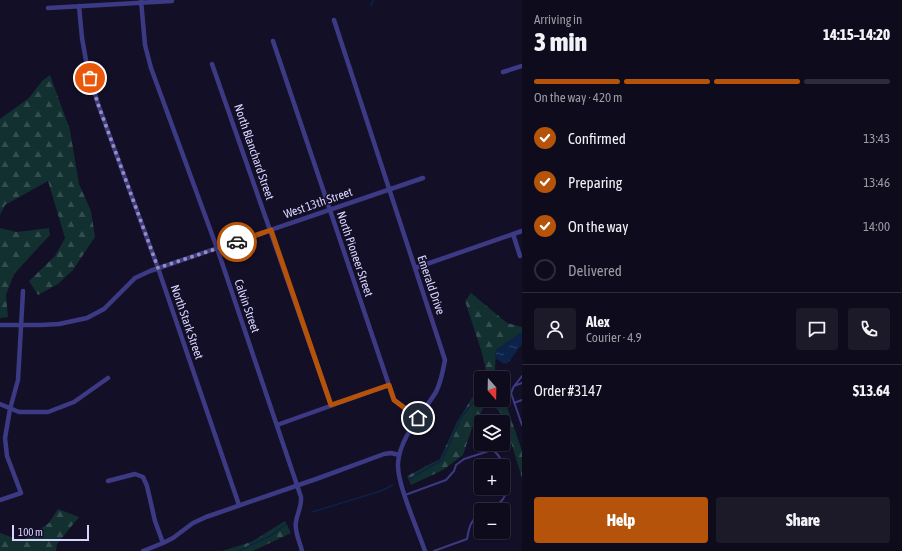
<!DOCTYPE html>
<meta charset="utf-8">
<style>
body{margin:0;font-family:"Asap Condensed",sans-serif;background:#1c1929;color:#f1f3f6;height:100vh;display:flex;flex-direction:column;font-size:15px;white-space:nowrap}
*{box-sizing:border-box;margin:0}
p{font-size:13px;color:#9b9ba3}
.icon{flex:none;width:22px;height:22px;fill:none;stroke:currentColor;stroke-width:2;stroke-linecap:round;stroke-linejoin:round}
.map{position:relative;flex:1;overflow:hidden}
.sheet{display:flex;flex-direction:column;background:#0e0b1c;width:380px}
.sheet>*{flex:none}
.needle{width:26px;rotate:160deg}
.tools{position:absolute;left:474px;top:371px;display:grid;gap:8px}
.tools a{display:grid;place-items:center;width:36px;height:36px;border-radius:4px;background:#0e0b1c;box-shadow:0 1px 3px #0004,0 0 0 1px #2e2b3b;font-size:20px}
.scale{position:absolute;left:12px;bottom:10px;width:77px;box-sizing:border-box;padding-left:4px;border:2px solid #d9d4ff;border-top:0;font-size:11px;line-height:14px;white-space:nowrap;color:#d9d4ff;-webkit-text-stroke:3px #130f26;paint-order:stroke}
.pin{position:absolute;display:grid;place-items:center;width:34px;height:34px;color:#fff;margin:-17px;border:2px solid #fff;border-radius:50%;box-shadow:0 1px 4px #0007}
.courier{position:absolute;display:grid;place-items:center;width:40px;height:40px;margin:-20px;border:3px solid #b45309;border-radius:50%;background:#fff;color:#222;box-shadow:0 1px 5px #0007}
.head em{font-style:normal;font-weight:800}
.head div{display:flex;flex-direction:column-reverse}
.head{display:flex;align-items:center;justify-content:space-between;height:68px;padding:0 12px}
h1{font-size:26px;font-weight:800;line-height:30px}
.bar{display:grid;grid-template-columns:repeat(4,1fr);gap:6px 4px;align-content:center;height:48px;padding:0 12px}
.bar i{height:5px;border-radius:3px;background:#2e2b3b}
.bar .selected{background:#b45309}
.bar p{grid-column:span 4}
.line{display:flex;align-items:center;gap:10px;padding:0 12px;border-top:1px solid #2e2b3b}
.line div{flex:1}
.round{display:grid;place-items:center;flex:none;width:42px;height:42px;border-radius:4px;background:#1c1929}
ol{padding:0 12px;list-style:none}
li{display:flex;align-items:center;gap:12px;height:44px}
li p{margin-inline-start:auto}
li .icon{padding:4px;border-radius:50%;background:#b45309;color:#fff;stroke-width:4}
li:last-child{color:#9b9ba3}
li i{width:22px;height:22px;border:2px solid #2e2b3b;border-radius:50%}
.action{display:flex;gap:8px;margin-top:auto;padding:8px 12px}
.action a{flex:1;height:46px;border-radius:4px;background:#b45309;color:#fff;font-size:16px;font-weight:800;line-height:46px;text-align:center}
.action a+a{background:#1c1929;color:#f1f3f6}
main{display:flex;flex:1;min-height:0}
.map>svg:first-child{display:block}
</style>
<main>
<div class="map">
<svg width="522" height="551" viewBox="0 0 522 551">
<defs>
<pattern id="forest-firs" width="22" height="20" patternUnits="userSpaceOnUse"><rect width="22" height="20" fill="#12302f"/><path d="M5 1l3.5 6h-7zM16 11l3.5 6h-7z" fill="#344d4e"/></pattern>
<pattern id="water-ripples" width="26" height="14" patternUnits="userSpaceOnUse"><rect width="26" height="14" fill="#0c2248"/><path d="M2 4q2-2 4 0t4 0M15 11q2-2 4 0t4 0" fill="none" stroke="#2f4163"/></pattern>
</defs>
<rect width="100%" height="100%" fill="#130f26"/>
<path fill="url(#forest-firs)" d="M50,75L70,130L79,184L91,211L95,237L73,270L58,284L38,295L29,281L55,256L65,238L48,181L5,205L0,215V119L29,98L42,81Z
M0,228L17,232L49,228L50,235L14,274L6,295L8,317L0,318Z
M471,293L507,323L522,327V332L496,350L495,370L497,378H488L481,350L465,301Z
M481,388V400H488L472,428L463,455L443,470L411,485L407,476L440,459L457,422L472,398Z
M503,395L522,451V478L503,416L489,400H503Z
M58,509L79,517L57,544L56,551H0V533L22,541L49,523Z
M285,521L291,533L253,551H222L251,542Z"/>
<path fill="url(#water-ripples)" d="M522,332V344L508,363L504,364L495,358L496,350Z"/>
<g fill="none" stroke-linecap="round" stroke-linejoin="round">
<path stroke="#0c2248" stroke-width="1.5" d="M371,6L373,0
M410,479L442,460L461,418L481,392
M312,512L381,491L393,485
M239,551L272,535L286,524"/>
<path stroke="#3d3a85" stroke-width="2" d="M522,383L514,386L511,393L522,425
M515,385L522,376
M514,403L522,400
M405,495L446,480L454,471L456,465L464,459L492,450C500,453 508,473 508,480C508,486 506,495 503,499C500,504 493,507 487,510
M434,551L467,539C469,528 470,520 481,514"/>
<path stroke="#3d3a85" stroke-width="4.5" d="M141,0L145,45L151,68L217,248L301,497C302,507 297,513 296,522C294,531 300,542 302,551
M79,6L82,38L87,66L98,104L158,268L239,505
M48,8L172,1
M334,20L445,360C443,371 441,382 436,392C423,413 399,438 398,464C397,484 418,530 425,551
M273,41L394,400L418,418
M212,64L331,405
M503,72L522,66
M513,234L520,256
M415,268L522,231
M0,325H41L59,324L87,318L104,309L135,278L150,271L423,178
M0,404L19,412H48L74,402L108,378
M277,425L389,385
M108,481L135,474L143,477L147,486L155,521L163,543
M0,500L21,493L7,456L5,438L10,409L18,380L23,291
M143,551L163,543L173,538L193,523L206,517L319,478L384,454L391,453L399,455"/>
</g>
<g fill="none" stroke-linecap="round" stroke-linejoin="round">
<path stroke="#948fb3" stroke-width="4" stroke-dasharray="0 7.2" d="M90,78L98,104L158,268L237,242"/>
<path stroke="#b45309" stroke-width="5" d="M237,242L271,230L331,405L389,385L394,400L418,418"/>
</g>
<g text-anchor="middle" stroke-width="3" stroke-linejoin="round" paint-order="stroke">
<g font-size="12" fill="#d9d4ff" stroke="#130f26">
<text transform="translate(254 152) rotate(71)" y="4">North Blanchard Street</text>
<text transform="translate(318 203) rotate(-19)" y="4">West 13th Street</text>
<text transform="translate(355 254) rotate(71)" y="4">North Pioneer Street</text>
<text transform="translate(431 285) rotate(71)" y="4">Emerald Drive</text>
<text transform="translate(247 306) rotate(71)" y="4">Calvin Street</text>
<text transform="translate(187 322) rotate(71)" y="4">North Stark Street</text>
</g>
</g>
</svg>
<div class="tools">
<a><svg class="needle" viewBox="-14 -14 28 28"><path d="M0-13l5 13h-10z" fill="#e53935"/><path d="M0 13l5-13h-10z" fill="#9b9ba3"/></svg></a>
<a><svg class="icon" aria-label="layers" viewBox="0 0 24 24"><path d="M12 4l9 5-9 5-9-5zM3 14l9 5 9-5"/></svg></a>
<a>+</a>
<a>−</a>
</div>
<div class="scale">100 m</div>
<div class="pin" style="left:90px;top:78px;background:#ea580c"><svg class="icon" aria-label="bag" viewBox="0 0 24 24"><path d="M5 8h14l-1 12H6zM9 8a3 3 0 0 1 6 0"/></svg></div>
<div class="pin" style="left:418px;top:418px;background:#1f2937"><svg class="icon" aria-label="home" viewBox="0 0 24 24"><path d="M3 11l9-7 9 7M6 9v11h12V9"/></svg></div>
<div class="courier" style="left:237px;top:242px"><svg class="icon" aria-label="car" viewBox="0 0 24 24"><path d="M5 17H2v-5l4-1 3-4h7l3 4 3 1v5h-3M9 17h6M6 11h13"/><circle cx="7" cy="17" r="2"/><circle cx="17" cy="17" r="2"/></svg></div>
</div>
<section class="sheet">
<div class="head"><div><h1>3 min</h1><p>Arriving in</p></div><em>14:15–14:20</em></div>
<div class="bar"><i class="selected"></i><i class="selected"></i><i class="selected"></i><i></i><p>On the way · 420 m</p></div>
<ol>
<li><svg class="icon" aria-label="check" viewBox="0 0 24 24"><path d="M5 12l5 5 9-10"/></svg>Confirmed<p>13:43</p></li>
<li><svg class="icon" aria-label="check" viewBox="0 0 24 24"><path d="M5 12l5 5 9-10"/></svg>Preparing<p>13:46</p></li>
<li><svg class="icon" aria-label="check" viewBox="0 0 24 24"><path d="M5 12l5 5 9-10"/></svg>On the way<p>14:00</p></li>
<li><i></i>Delivered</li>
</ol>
<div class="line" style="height:72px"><a class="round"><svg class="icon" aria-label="person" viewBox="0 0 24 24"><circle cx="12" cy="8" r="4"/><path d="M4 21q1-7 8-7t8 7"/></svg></a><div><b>Alex</b><p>Courier · 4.9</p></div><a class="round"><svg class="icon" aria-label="chat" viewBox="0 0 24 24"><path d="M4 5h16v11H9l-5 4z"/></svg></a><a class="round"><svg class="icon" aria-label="phone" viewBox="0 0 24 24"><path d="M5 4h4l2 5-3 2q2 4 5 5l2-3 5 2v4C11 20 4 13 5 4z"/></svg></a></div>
<div class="line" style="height:52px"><div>Order #3147</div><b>$13.64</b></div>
<div class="action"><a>Help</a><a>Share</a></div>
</section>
</main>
